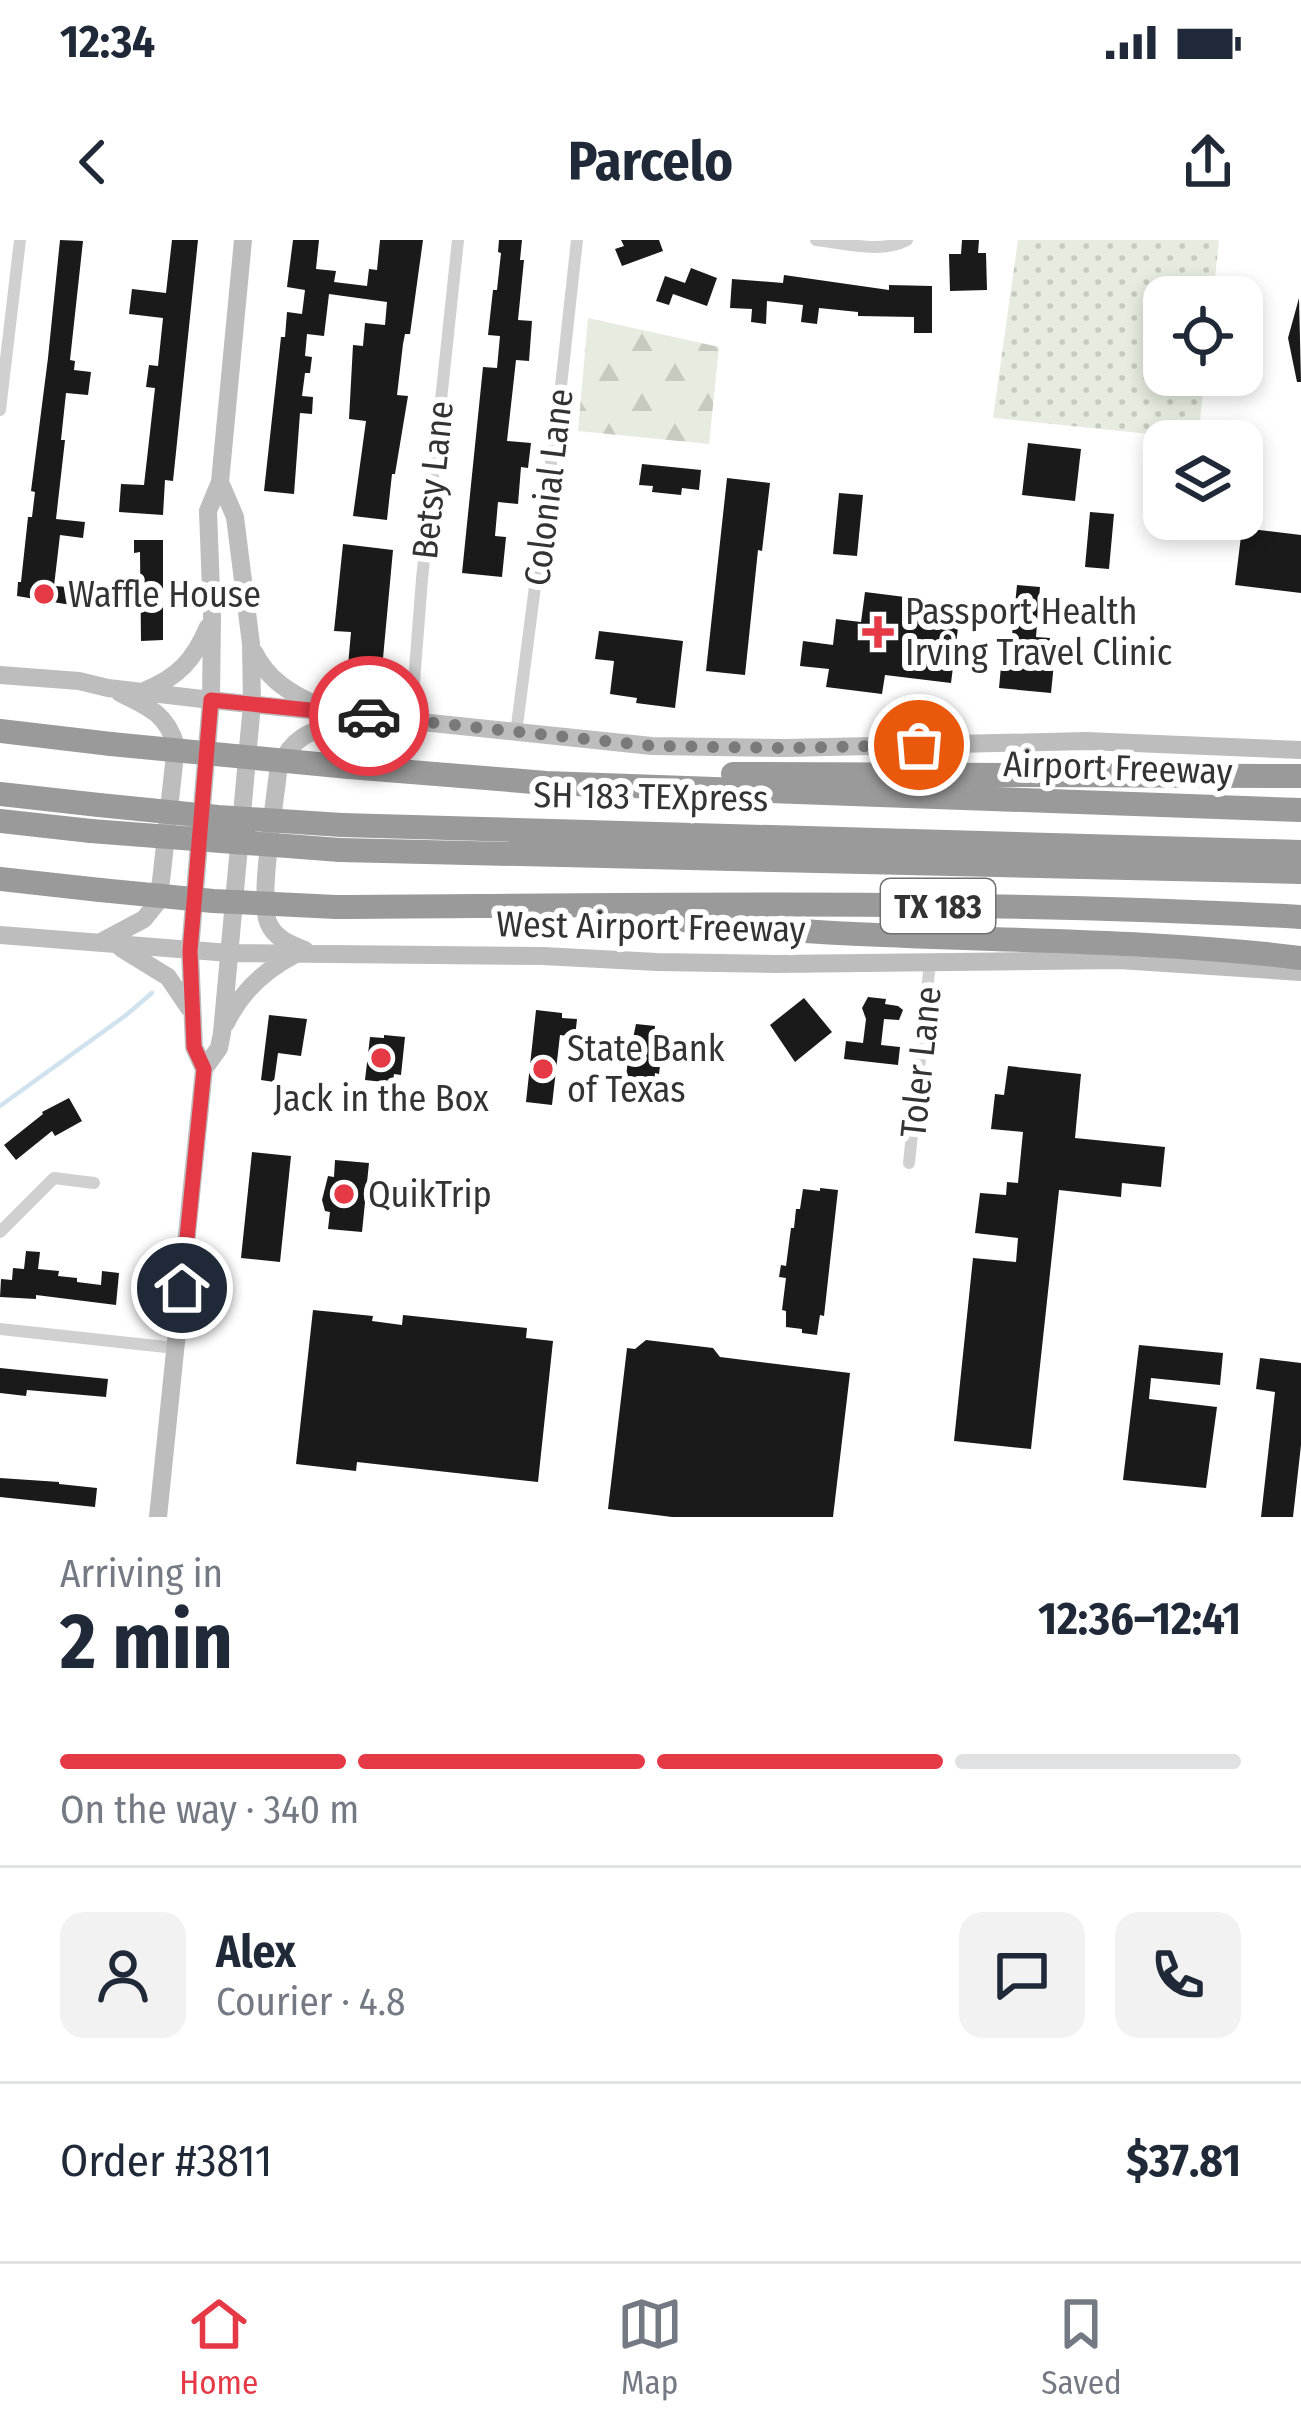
<!DOCTYPE html>
<meta charset="utf-8">
<style>
body{margin:0;font-family:"Fira Sans Condensed",sans-serif;background:#f2f2f3;color:#1f2937;height:100vh;display:flex;flex-direction:column;font-size:45px;white-space:nowrap}
*{box-sizing:border-box;margin:0}
p{font-size:39px;color:#747a83}
.icon{flex:none;width:66px;height:66px;fill:none;stroke:currentColor;stroke-width:2;stroke-linecap:round;stroke-linejoin:round}
.map{position:relative;height:1277px;overflow:hidden}
.details{display:flex;flex-direction:column;background:#fff;flex:1}
.details>*{flex:none}
.buttons{position:absolute;left:1143px;top:36px;display:grid;gap:24px}
.buttons a{display:grid;place-items:center;width:120px;height:120px;border-radius:24px;background:#fff;box-shadow:0 6px 18px #0003;font-size:60px}
.pin{position:absolute;display:grid;place-items:center;width:102px;height:102px;color:#fff;margin:-51px;border:6px solid #fff;border-radius:50%;box-shadow:0 3px 12px #0007}
.courier{position:absolute;display:grid;place-items:center;width:120px;height:120px;margin:-60px;border:9px solid #e63946;border-radius:50%;background:#fff;color:#222;box-shadow:0 3px 15px #0007}
.head em{font-style:normal;font-weight:700}
.head div{display:flex;flex-direction:column-reverse}
.head{display:flex;align-items:center;justify-content:space-between;height:204px;padding:0 60px}
h1{font-size:78px;font-weight:700;line-height:90px}
.bar{display:grid;grid-template-columns:repeat(4,1fr);gap:18px 12px;align-content:center;height:144px;padding:0 60px}
.bar i{height:15px;border-radius:9px;background:#e0e1e3}
.bar .current{background:#e63946}
.bar p{grid-column:span 4}
.line{display:flex;align-items:center;gap:30px;padding:0 60px;border-top:3px solid #e0e1e3}
.line div{flex:1}
.round{display:grid;place-items:center;flex:none;width:126px;height:126px;border-radius:24px;background:#f2f2f3}
.status{display:flex;justify-content:space-between;align-items:center;height:84px;padding:0 60px;background:#fff;direction:ltr}
.status svg{height:33px;fill:currentColor}
header{display:flex;justify-content:space-between;align-items:center;height:156px;padding:0 60px;background:#fff;font-size:54px;font-weight:700}
.dock{display:flex;justify-content:space-around;align-items:center;height:168px;border-top:3px solid #e0e1e3;background:#fff;font-size:33px;color:#747a83}
.dock a{display:grid;justify-items:center;gap:6px}
.dock .current{color:#e63946}
.map>svg:first-child{display:block}
</style>
<div class="status"><b>12:34</b><svg viewBox="0 0 49 12"><path d="M0 12V9h3v3zM5 12V6h3v6zM10 12V3h3v9zM15 12V0h3v12zM26 1h20v11H26zM47 4h2v5h-2z"/></svg></div>
<header><svg class="icon" aria-label="back" viewBox="0 0 24 24"><path d="M15 5l-7 7 7 7"/></svg>Parcelo<svg class="icon" aria-label="share" viewBox="0 0 24 24"><path d="M12 15V3M7 8l5-5 5 5M5 13v7h14v-7"/></svg></header>
<div class="map">
<svg width="1301" height="1277" viewBox="0 0 1301 1277">
<defs>
<pattern id="grass-dots" width="8" height="8" patternUnits="userSpaceOnUse" patternTransform="scale(3)"><rect width="8" height="8" fill="#e6ecdf"/><path d="M2 2h.1M6 6h.1" fill="none" stroke="#c6cbc0" stroke-width="1.8" stroke-linecap="round"/></pattern>
<pattern id="forest-firs" width="22" height="20" patternUnits="userSpaceOnUse" patternTransform="scale(3)"><rect width="22" height="20" fill="#e6ecdf"/><path d="M5 1l3.5 6h-7zM16 11l3.5 6h-7z" fill="#c6cbc0"/></pattern>
</defs>
<rect width="100%" height="100%" fill="#fff"/>
<path fill="url(#grass-dots)" d="M1018,0H1219L1213,57H1164V135H1205L1198,199L993,178Z"/>
<path fill="url(#forest-firs)" d="M588,78L719,107L709,204L578,191Z"/>
<g fill="none" stroke-linecap="round" stroke-linejoin="round">
<path stroke="#cfe2ee" stroke-width="4.5" d="M0,866L125,776L152,753"/>
</g>
<path fill="#1a1a1a" d="M60,0L83,1L70,120L75,121L74,130L91,132L88,155L66,153L61,200H65L56,279L85,282L83,298L60,295L54,346L69,347L68,352L72,353L71,365L17,356L18,342H21L28,277H32L35,252L31,251L48,118Z
M172,0H198L173,241L165,240L163,275L119,272L121,244L144,245L155,148L146,147L149,125L158,126L163,78L129,74L132,49L166,53Z
M293,0H319L316,29L336,31L334,42L367,46L369,29L377,30L380,0H423L410,94H405L403,104L397,155L408,156L395,234H392L387,280L353,276L366,181L349,179L353,105L363,106L365,83L385,85L387,62L329,54L324,96L307,94L305,116L312,117L310,133H305L302,156L313,157L312,174L300,173L294,254L264,251L281,97H285L287,72L302,74L305,50L287,47Z
M499,0H522L520,20H524L518,80L532,81L529,121L516,120L507,201L531,203L528,228L521,227L518,264L498,262L495,296L506,297L502,337L462,333L483,127L497,128L500,96L488,95L493,50H497L501,13L498,12Z
M621,0H659L663,11L622,26L615,9L624,6Z
M962,0H979L978,13H986L987,50L950,51L949,14H961Z
M691,28L717,38L707,66L673,54L669,65L656,61L665,36L685,43Z
M784,35L889,50V45L932,46V93H914V77L858,76V72L819,68L817,84L801,82L803,65L767,61L766,84L751,82L752,69L730,68L732,39L783,43Z
M1299,58L1301,142H1297L1288,98Z
M1028,203L1081,209L1075,261L1022,255Z
M642,224L701,230L699,250L682,248L681,255L652,252L653,246L639,245Z
M727,238L770,243L762,311L758,310L745,435L706,431Z
M839,253L863,255L857,316L833,314Z
M1090,272L1114,274L1109,329L1085,327Z
M1242,288L1301,295V353L1235,345Z
M134,300H163V400L141,401L140,312L134,313Z
M343,304L393,310L382,429L348,426L351,392L334,391Z
M1017,345L1040,347L1036,397L1050,398L1048,412L1055,413L1051,453L999,448L1004,394L1012,395Z
M865,352L961,364L951,443L885,435L882,454L826,447L829,429L800,426L803,401L833,405L836,379L861,382Z
M599,391L683,401L675,468L636,463L637,458L610,454L614,421L595,419Z
M868,757L886,759L885,764L898,766L903,770L899,780L884,779L881,805L900,807L898,825L844,819L846,801L863,803L866,779L862,768Z
M804,758L832,792L795,822L770,785Z
M536,770L562,773V778L577,779L575,797L560,795L552,865L526,862Z
M269,775L307,779L301,816L278,813L274,842L261,840Z
M636,784L655,786L654,796L658,797L657,809H662L659,834L655,833L653,851L625,849L629,807L631,808Z
M384,795L405,797L401,835L394,834L393,843L365,840L370,797L384,798Z
M1008,826L1081,834L1075,898L1165,907L1161,947L1122,943L1121,957L1059,950L1031,1209L954,1201L973,1018L1016,1022L1018,998L975,993L980,953L1006,955L1007,942L1018,943L1023,892L991,889L995,854L1004,855Z
M69,858L82,881L55,896L52,891L16,920L4,905L43,874L42,872Z
M252,912L291,916L280,1022L241,1018Z
M335,920L369,923L362,992L328,989L330,972L325,971L322,960L328,936L334,937Z
M820,948L838,950L824,1076L820,1075L817,1095L802,1093V1089L786,1087V1071L782,1070L786,1038L779,1037L781,1025L786,1026L791,988H794L796,969H800L803,949L820,951Z
M26,1011L40,1012L38,1029L59,1031L58,1036L77,1038V1042L101,1045L102,1031L119,1033L116,1065L36,1055V1059L0,1057L1,1039L12,1040L13,1028L24,1029Z
M313,1070L373,1076L372,1081L402,1085L403,1075L527,1088L526,1098L553,1101L538,1242L357,1222L356,1231L296,1224Z
M646,1100L713,1108L720,1117L850,1133L833,1277H672L608,1269L627,1108L635,1109Z
M1139,1105L1223,1113L1220,1145L1151,1138L1149,1159L1217,1167L1206,1248L1123,1240Z
M1260,1118L1301,1123V1205L1293,1277H1261L1275,1152L1256,1149Z
M0,1128L108,1139L106,1157L27,1150L26,1156L0,1153Z
M0,1238L59,1242V1244L97,1248L95,1267L0,1257Z"/>
<g fill="none" stroke-linecap="round" stroke-linejoin="round">
<path stroke="#d0d0d0" stroke-width="12" d="M816,0C844,3 881,14 907,0
M0,170L20,0
M411,481L422,339L458,0
M516,493L561,146L577,0
M909,923L930,722
M0,992L54,938L94,943
M0,1089L175,1108"/>
<path stroke="#bdbdbd" stroke-width="18" d="M254,412C268,440 290,453 318,466
M0,435L79,441L108,448L211,460L652,506L786,508L1086,501L1301,510
M146,450C178,437 194,420 208,387
M0,695L230,713L543,716L657,722L775,724L1119,720L1301,732
M101,702L144,679L156,664L161,641L176,506C167,474 149,467 120,453
M121,708L168,737L189,768
M305,710C290,704 274,698 268,682C259,658 275,562 278,532C291,492 317,490 353,479
M226,783C241,752 263,731 294,715
M204,829L194,807L190,711L211,460L212,377L208,271L220,242L243,0
M158,1277L204,829L219,808L222,793L252,464L251,404L235,277L220,242"/>
<path stroke="#9a9a9a" stroke-width="24" d="M0,491L111,504
M349,527L546,543L1301,570
M733,534L1301,536
M0,554L99,565
M0,581L91,591
M342,585L1301,612
M340,610L1301,632
M0,639L100,650
M336,667C658,665 980,659 1301,677
M667,678C877,706 1090,692 1301,718"/>
<path stroke="#9a9a9a" stroke-width="24" d="M111,504L349,527
M99,565L218,577L342,585
M91,591L340,610
M100,650L213,661L336,667"/>
</g>
<g fill="none" stroke-linecap="round" stroke-linejoin="round">
<path stroke="#7a7a7a" stroke-width="12" stroke-dasharray="0 21.6" d="M369,476L652,506L786,508L919,505"/>
<path stroke="#e63946" stroke-width="15" d="M182,1048L204,829L194,807L190,711L211,460L369,476"/>
</g>
<g fill="#e63946" stroke="#fff" stroke-width="4.5">
<circle cx="44" cy="354" r="12"/>
<path d="M872 374h12v12h12v12h-12v12h-12v-12h-12v-12h12z"/>
<circle cx="381" cy="818" r="12"/>
<circle cx="543" cy="829" r="12"/>
<circle cx="344" cy="954" r="12"/>
</g>
<g text-anchor="middle" stroke-width="12" stroke-linejoin="round" paint-order="stroke">
<rect fill="#fff" stroke="#707070" stroke-width="3" x="881" y="639" width="114" height="54" rx="9"/>
<g font-size="33" font-weight="bold" fill="#333">
<text x="938" y="678">TX 183</text>
</g>
<g font-size="36" fill="#333" stroke="#fff">
<text transform="translate(432 240) rotate(-84)" y="13">Betsy Lane</text>
<text transform="translate(548 247) rotate(-83)" y="13">Colonial Lane</text>
<text transform="translate(1118 527) rotate(2)" y="13">Airport Freeway</text>
<text transform="translate(651 556) rotate(1)" y="13">SH 183 TEXpress</text>
<text transform="translate(651 686) rotate(1)" y="13">West Airport Freeway</text>
<text transform="translate(920 822) rotate(-84)" y="13">Toler Lane</text>
</g>
<g font-size="36" fill="#333" stroke="#fff" text-anchor="start">
<text x="68" y="367">Waffle House</text>
<text x="905" y="384">Passport Health<tspan x="905" dy="41">Irving Travel Clinic</tspan></text>
<text x="567" y="821">State Bank<tspan x="567" dy="41">of Texas</tspan></text>
<text x="381" y="871" text-anchor="middle">Jack in the Box</text>
<text x="368" y="967">QuikTrip</text>
</g>
</g>
</svg>
<div class="buttons">
<a><svg class="icon" aria-label="locate" viewBox="0 0 24 24"><circle cx="12" cy="12" r="6"/><path d="M12 2v4M12 18v4M2 12h4M18 12h4"/></svg></a>
<a><svg class="icon" aria-label="layers" viewBox="0 0 24 24"><path d="M12 4l9 5-9 5-9-5zM3 14l9 5 9-5"/></svg></a>
</div>
<div class="pin" style="left:919px;top:505px;background:#ea580c"><svg class="icon" aria-label="bag" viewBox="0 0 24 24"><path d="M5 8h14l-1 12H6zM9 8a3 3 0 0 1 6 0"/></svg></div>
<div class="pin" style="left:182px;top:1048px;background:#1f2937"><svg class="icon" aria-label="home" viewBox="0 0 24 24"><path d="M3 11l9-7 9 7M6 9v11h12V9"/></svg></div>
<div class="courier" style="left:369px;top:476px"><svg class="icon" aria-label="car" viewBox="0 0 24 24"><path d="M5 17H2v-5l4-1 3-4h7l3 4 3 1v5h-3M9 17h6M6 11h13"/><circle cx="7" cy="17" r="2"/><circle cx="17" cy="17" r="2"/></svg></div>
</div>
<section class="details">
<div class="head"><div><h1>2 min</h1><p>Arriving in</p></div><em>12:36–12:41</em></div>
<div class="bar"><i class="current"></i><i class="current"></i><i class="current"></i><i></i><p>On the way · 340 m</p></div>
<div class="line" style="height:216px"><a class="round"><svg class="icon" aria-label="person" viewBox="0 0 24 24"><circle cx="12" cy="8" r="4"/><path d="M4 21q1-7 8-7t8 7"/></svg></a><div><b>Alex</b><p>Courier · 4.8</p></div><a class="round"><svg class="icon" aria-label="chat" viewBox="0 0 24 24"><path d="M4 5h16v11H9l-5 4z"/></svg></a><a class="round"><svg class="icon" aria-label="phone" viewBox="0 0 24 24"><path d="M5 4h4l2 5-3 2q2 4 5 5l2-3 5 2v4C11 20 4 13 5 4z"/></svg></a></div>
<div class="line" style="height:156px"><div>Order #3811</div><b>$37.81</b></div>
</section>
<nav class="dock">
<a class="current"><svg class="icon" aria-label="home" viewBox="0 0 24 24"><path d="M3 11l9-7 9 7M6 9v11h12V9"/></svg>Home</a>
<a><svg class="icon" aria-label="map" viewBox="0 0 24 24"><path d="M3 6l6-2 6 2 6-2v14l-6 2-6-2-6 2zM9 4v14M15 6v14"/></svg>Map</a>
<a><svg class="icon" aria-label="saved" viewBox="0 0 24 24"><path d="M7 4h10v16l-5-4-5 4z"/></svg>Saved</a>
</nav>
